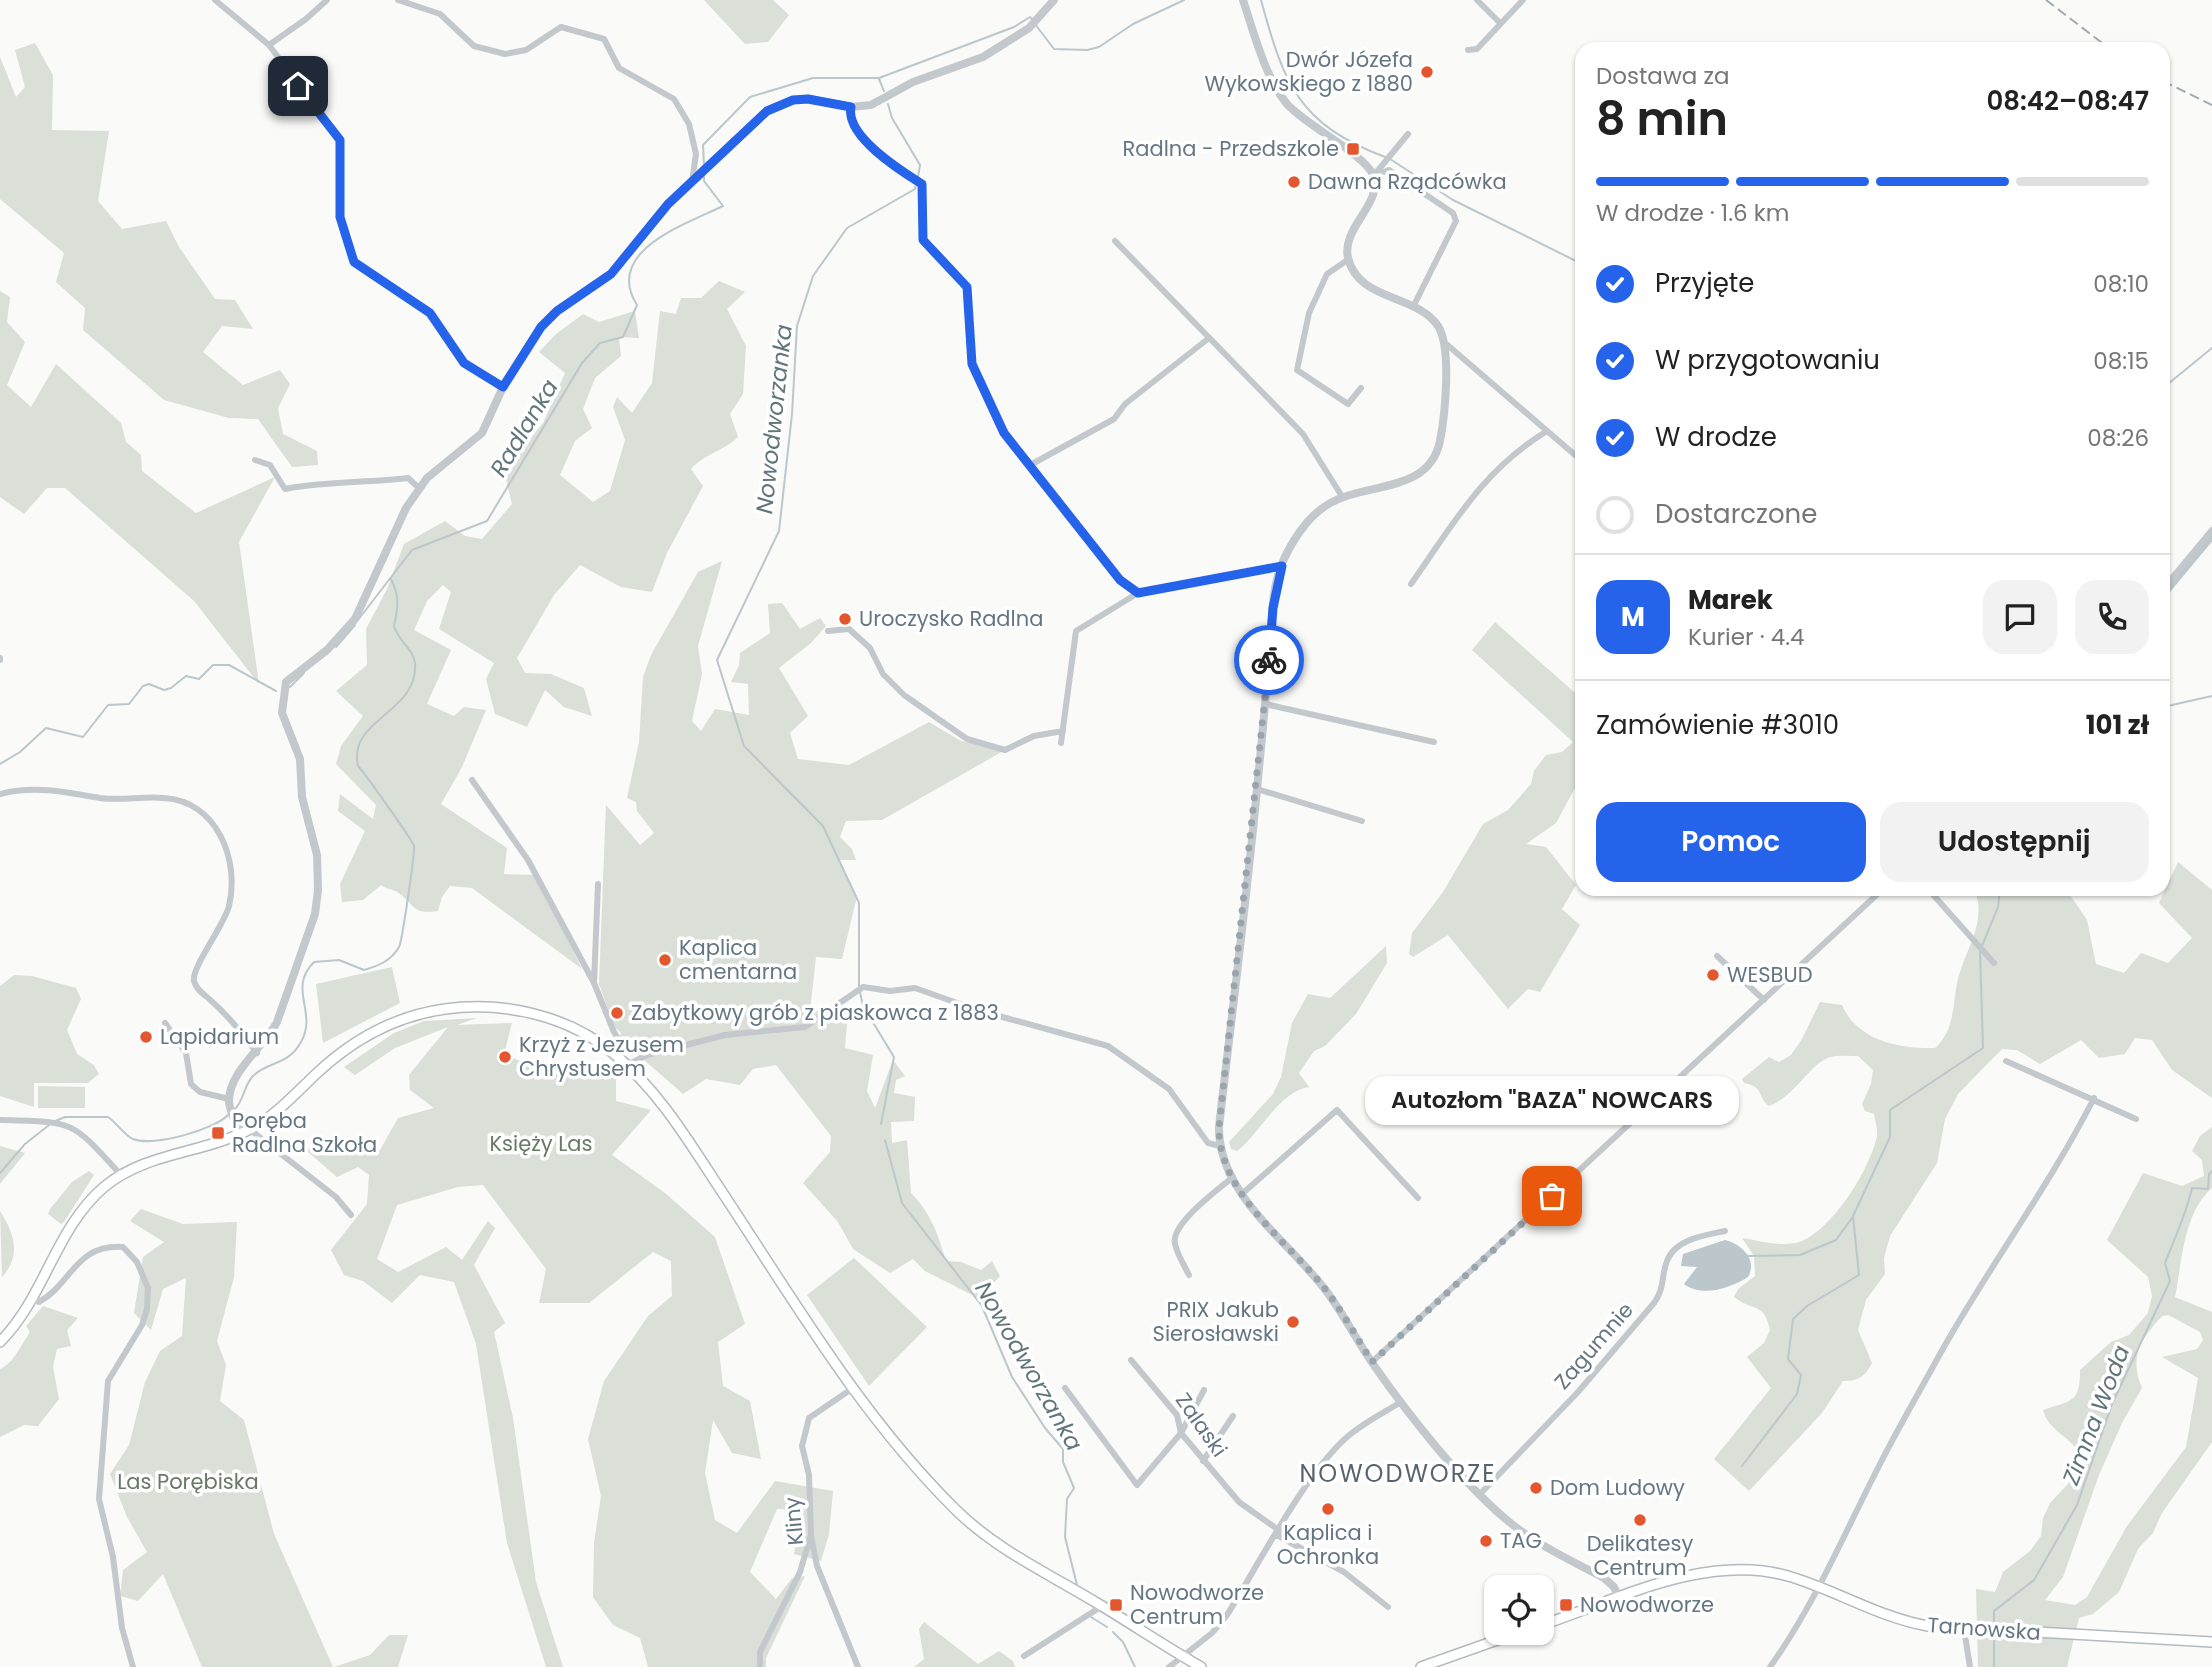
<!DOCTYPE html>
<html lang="pl">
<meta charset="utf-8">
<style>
body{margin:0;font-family:Poppins,sans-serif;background:#f2f2f2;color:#222;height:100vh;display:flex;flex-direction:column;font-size:26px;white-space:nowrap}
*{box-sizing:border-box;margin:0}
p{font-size:23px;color:#767676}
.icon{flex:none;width:38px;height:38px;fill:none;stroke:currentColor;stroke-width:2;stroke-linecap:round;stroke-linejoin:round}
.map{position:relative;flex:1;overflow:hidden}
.panel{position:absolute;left:1575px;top:42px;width:595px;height:854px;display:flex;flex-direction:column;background:#fff;border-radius:21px;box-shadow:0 2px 5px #0004}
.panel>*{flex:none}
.buttons{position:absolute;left:1484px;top:1575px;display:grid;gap:14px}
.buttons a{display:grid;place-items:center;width:70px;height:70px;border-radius:14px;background:#fff;box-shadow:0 2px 5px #0004;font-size:35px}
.pin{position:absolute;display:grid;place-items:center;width:60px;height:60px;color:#fff;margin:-30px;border-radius:14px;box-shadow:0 4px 10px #0006}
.courier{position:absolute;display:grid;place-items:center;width:70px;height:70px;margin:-35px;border:5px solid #2563eb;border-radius:50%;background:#fff;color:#222;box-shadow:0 2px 9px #0007}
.bubble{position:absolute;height:49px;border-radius:21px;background:#fff;box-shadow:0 2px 5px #0004;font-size:23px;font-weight:600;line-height:49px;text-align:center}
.headline em{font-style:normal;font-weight:600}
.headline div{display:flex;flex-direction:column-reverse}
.headline{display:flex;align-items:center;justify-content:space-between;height:119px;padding:0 21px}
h1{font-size:46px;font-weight:600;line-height:52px}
.bar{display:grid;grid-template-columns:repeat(4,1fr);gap:10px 7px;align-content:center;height:84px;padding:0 21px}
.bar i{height:9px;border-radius:5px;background:#e0e0e0}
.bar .current{background:#2563eb}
.bar p{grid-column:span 4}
.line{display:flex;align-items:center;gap:18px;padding:0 21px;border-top:2px solid #e0e0e0}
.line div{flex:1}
.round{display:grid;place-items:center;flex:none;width:74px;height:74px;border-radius:21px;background:#f2f2f2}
ol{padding:0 21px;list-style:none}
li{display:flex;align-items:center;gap:21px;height:77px}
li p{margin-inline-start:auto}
li .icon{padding:7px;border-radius:50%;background:#2563eb;color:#fff;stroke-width:4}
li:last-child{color:#767676}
li i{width:38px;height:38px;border:4px solid #e0e0e0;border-radius:50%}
.primary-button{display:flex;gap:14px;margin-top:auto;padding:14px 21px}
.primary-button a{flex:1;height:80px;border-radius:21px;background:#2563eb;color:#fff;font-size:28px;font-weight:600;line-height:80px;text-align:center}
.primary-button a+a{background:#f2f2f2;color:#222}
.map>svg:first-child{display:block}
</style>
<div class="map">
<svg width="2212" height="1667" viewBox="0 0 2212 1667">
<rect width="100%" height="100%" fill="#fafaf8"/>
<path fill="#dadfd7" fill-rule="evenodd" d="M704,0H773L789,15L768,42L745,44Z
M35,43L53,75L52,130L109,131L98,201L122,229L166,221L179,247L215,299L235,300L253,329L222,326L203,352L243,385L280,370L290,384L278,408L283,434L317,451L318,465L292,467L258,419L229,418L164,400L83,330L85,308L56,282L64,253L0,199V57L16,97L25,87L15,50Z
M719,281L745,292L727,309L746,346L743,394L730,414L738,437C724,451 704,454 691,469L703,486L667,553L652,592L621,587L580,565L554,595L517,658L525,673L551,674L584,688L592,716L564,707L545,690L527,727L495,714L486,679L494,663L439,629L451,592L443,585L427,601L414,630L451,650L427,704L454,716L464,707L486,710L462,767L441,804L507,848L504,874L536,875L582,969L472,888L450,886L442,897L438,911C410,915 416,904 397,892C392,889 386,889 381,885L363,900L342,902L340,884L365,831L338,811L340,794L373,819L376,805L336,764L341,746L363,716L336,691L367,665L366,629L387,589L404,544L445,521L465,536L482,539L512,504L504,471L543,423L565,373L539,352L556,334L583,314L599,322L635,311L639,338L619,337L621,356L595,378L583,409L592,428L575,441L560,475L593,502L610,491L625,440L613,407L617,397L632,413L652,383L660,311L676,314L681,298H701Z
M0,291L10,297L7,322L25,342L7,385L31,407L56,364L121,423L126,442L141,455L142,471L196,513L275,477L239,542L259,684L194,601L65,488H47L24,514L0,497Z
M722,561L698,646L702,674L692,721L701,731L715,709L749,715L748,684L731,682L739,665L740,653L770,633L768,604L782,603L800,629L820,618L826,626L811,643L779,668L808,716L790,733L798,759L849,765L929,722L961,741L1005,750L882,820L846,821L840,837L852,849L856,860H838L857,896L842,959L816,957L810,1011H848L845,1048L873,1055L867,1091L875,1108L893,1060L905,1076L896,1080L894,1093L915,1097L914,1121L891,1122L892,1143L907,1140L911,1193C931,1213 938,1234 946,1261L961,1262L981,1270L992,1261L1000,1276L980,1299L925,1271L913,1259L890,1273L853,1249L838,1222L803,1183L830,1152L831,1136L776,1065L753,1069L740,1085L706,1079L683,1094L619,1038L621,1033L614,1026L599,984L606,805L640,845L654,833L637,811L636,802L627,798L639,742L643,677L651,655L698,572Z
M1495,622L1582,699V775L1556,823L1526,844L1546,847L1576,885L1562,909L1580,925L1540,992L1528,989L1508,1009L1448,935L1413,957L1409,954L1412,933L1443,892L1483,824L1508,810L1531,784L1534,771L1546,755L1562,752L1573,742L1472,650Z
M2178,862L2212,890V1098L2172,1070L2152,1040L2135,1038L2125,1054L2099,1058L2081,1040L2040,1064L2017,1050L2002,1049L1958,1094L1945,1119L1937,1163L1890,1236L1884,1258L1885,1274L1866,1300L1858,1330L1872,1363C1865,1377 1858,1381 1843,1381L1822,1413L1749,1491L1714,1459L1771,1388L1747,1357L1764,1343L1770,1330C1764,1301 1753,1312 1734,1297L1738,1289L1755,1276L1754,1256L1742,1238C1761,1241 1784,1248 1802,1241C1834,1227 1870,1169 1877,1136C1878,1129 1875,1121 1874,1114L1865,1111L1862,1104L1871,1084L1873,1070L1858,1056C1850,1056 1838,1055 1830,1057C1809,1064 1797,1095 1769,1106C1757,1097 1765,1087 1744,1083L1742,1079L1769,1057L1779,1062L1791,1055L1802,1039L1820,1002L1842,1005C1857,1040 1898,1049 1935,1048C1958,1027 1951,999 1960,972C1969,944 1987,918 1974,889H2066L2087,920L2096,964L2124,973L2141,953L2168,963L2192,938L2159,903Z
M1386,946L1387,963L1356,1014L1325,1046L1314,1051L1299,1073L1309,1087C1279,1091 1258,1136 1237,1151L1231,1149L1229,1142L1273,1094L1281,1077L1292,1023L1308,994L1330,998Z
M392,967L400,1003L323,1043L316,984Z
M14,975L32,976L76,988L81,999L67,1030L77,1054L94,1065L99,1074L88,1083H34V1107L0,1096V986Z
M477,1018L457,1025L512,1023L504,1055L557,1074L564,1068L616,1069V1101L651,1110L612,1155L665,1193L715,1237L745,1324L718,1342L723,1386L750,1401L761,1459L732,1453L713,1420L705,1473L715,1520L737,1533L775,1481L833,1491L829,1534L821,1561L794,1554L801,1510L777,1509L750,1572L776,1599L792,1578L805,1576L766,1658V1667H648L640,1638L613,1625L593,1597L594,1543L601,1496L588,1439L604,1381L648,1316L672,1296L671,1261L653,1252L589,1303H539L546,1269L483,1185L458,1187L397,1205L377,1259L398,1272L446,1247L462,1260L488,1221L495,1228L474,1265L505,1323L494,1332L513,1418L536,1582L563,1667H546L507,1543L476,1344L454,1282L420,1275L392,1303L363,1281L344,1275L331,1250L367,1204L369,1175L358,1167L337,1177L307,1151L314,1140L380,1150L398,1118L434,1108L410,1090L409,1075L448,1027L395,1048L355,1075L344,1067L394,1033L424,1021Z
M38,1086L85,1087V1108H38Z
M2212,1127V1188C2183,1213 2182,1263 2175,1297L2212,1312V1442L2162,1513L2153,1533L2138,1549L2119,1592L2093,1614L2079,1618L2067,1667H1978L1976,1589L1995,1592L2003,1572L2030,1551L2041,1536L2043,1518L2050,1503L2068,1484L2079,1454C2070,1435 2049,1432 2043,1410C2072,1400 2080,1403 2080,1370L2111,1342L2129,1335L2148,1313L2152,1296L2148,1277L2107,1240L2143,1173L2182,1186L2204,1176L2202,1160L2192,1151L2200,1136ZM2168,1315L2200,1332L2203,1340L2197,1349L2162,1357L2198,1378L2186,1447L2127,1526L2087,1597L2075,1605L2045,1600L2063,1577L2099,1475L2122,1423L2142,1388C2129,1357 2140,1340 2162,1316Z
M0,1146L25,1153L0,1184Z
M89,1171L94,1175L64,1222L61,1224L48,1214L50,1209L72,1182Z
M141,1209L183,1224L237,1222L234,1277L217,1341L226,1365L220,1401L244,1420L274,1534L333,1667H202L163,1574L138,1601L120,1596L123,1570L147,1552L127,1517L110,1474L129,1445L145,1382L160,1351L182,1336L186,1278L163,1289L151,1330L134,1313L143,1257L164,1242L130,1221Z
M0,1211C14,1233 22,1255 2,1277Z
M854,1258L927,1327L869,1386L807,1295Z
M43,1306L78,1318L67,1330L71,1346L57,1349L53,1367L59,1399L38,1426L24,1425L0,1437V1369C14,1363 21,1345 30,1332L26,1326Z
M924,1622L978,1664L999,1651L1013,1661L1015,1667H914L924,1659L919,1629Z
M389,1635H408L398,1667H334L370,1655Z"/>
<path fill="#bbc7cb" d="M1725,1240C1742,1244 1758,1260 1748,1277C1730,1288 1703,1298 1684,1284L1697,1267L1681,1266L1683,1254Z"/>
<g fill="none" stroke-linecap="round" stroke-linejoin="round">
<path stroke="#bbc7cb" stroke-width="2" d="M1261,0C1284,84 1298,124 1385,157
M1035,24L1054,49L1087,50L1099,47L1133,24L1184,0
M879,79L884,91
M888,104L892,118L920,165L918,177
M1390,159L1453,200L1582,264
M704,165L703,145L750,97L813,78H879L1014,27L1030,17L1032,19
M2163,388L2212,348
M358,620L412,550L487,521L582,363L600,343L623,337L637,305C603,251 686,224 723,206L704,181V175
M336,647L355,625
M290,687L304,673
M2163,707L2212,696
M0,764L20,752L46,728L83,737L108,705L129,704L143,686L149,684L164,690L171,688L186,676L199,679L213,665H229L276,691
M1982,946L1998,907L2000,889
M859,987V903L823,826L744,746L717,660L779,531L792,414L797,326L813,276L847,228L915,189L916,184
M860,992L863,1006L894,1057L881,1124
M235,1109C244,1100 244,1085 253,1076C268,1061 288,1066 301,1042C318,1012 287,989 314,962L339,960L364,970C378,966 391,961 399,947C402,942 415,853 414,846C413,841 364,772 358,766C347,719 419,713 415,663C413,648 398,641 394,626C398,608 400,596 391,579
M53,1122L65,1117H108C117,1123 124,1135 133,1139C153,1147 214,1130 228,1115
M885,1140L902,1203L982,1306L1012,1377L1045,1428L1063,1449V1462L1074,1488L1067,1499L1065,1537L1077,1585
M0,1173L25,1144L49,1125
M1748,1256L1800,1255L1836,1240L1852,1218
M1742,1466L1797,1394L1801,1375L1788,1359L1793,1319L1807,1306L1859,1275L1853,1216L1890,1137V1110L1983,1048L1980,951
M1091,1617L1107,1627
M1994,1627V1611L2034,1580L2077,1505L2112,1404L2170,1281L2165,1263C2175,1237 2186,1215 2192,1188L2208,1189L2209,1174L2212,1171
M1113,1632L1123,1642L1135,1667
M1994,1667V1633"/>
<path stroke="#bbc7cb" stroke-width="7" d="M2163,595L2212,536"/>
<defs>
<path id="secondary" d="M0,1342C45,1297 55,1229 104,1187C147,1151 206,1154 254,1127C277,1114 297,1092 316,1074C352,1040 395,1016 445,1009C503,1001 567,1015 613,1053C662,1093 693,1149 728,1201C797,1306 864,1419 955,1509C995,1549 1049,1574 1097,1603C1132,1624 1166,1647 1201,1667
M1542,1625C1619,1599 1706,1553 1788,1576C1836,1590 1878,1617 1928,1626L2212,1642
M1421,1667L1517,1633"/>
</defs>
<use href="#secondary" stroke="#b3babf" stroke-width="12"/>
<path stroke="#c3c8cc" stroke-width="6" d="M215,0L269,45L340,140V217L354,263L430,313L464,363L503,387
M398,0L440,14L474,46L505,54L526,50L561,27L604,39L619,68L674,99L689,124L696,154L692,182
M1477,0L1500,23
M269,45L306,19L327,0
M1468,50L1477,49L1523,0
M851,107C845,136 901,171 922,184L923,240L967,287L972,364L1004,433L1120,580L1138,593
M1375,174L1408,134
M1374,176L1389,170L1453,213L1456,221L1413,307
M1115,241L1303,434L1343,498
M1349,259L1327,274L1309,313L1297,370L1348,404L1361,388
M1444,342L1582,461
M255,460L270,465L285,489C326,481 366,483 408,478L419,488
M1032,464L1114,419L1125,404L1209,338
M1411,584C1454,523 1482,471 1547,431
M2163,589L2212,530
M828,631L849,629L870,648L883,674L904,695L967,739L1005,750L1034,736L1063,731
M0,658V660
M1265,704L1434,742
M1061,743L1076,631L1138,593L1281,566
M472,780L528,860L594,983
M1257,789L1362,821
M0,794C34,785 67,792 100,798C121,801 143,796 164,798C217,801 240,860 229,906C224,926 191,968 194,981C196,989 202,993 207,997C227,1014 241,1032 257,1053
M598,884L594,983L614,1032L623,1047L622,1060
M1928,889L1994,963
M1717,956L1764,1000
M165,1023L186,1053L191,1084L200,1092L229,1099
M2006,1061L2136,1119
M627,1065L647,1055L725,1035L805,1027L863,987L890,991L915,988L977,1010L1108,1046L1169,1089L1208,1143L1220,1146
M0,1120C75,1122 70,1119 121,1175
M249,1129L336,1197L351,1215
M1243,1193L1337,1110L1418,1198
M1189,1275C1184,1265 1177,1254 1175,1244C1170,1224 1219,1189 1233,1177
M33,1300L39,1302C72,1284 75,1244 123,1247L137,1262L148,1288L147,1309L142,1325L108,1381L99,1499L113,1557L122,1628L133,1667
M1131,1360L1177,1415L1181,1433L1239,1502L1280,1531
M1372,1362L1883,889
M853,1388L809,1418L802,1446L809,1475L811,1536L817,1566L858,1667
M1065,1388L1137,1485L1181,1433L1204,1390
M1203,1461L1233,1416
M1481,1493L1578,1392L1654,1303C1665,1288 1661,1276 1667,1261C1675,1239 1706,1235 1725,1231
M1277,1535L1344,1572L1388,1607
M1964,1629L1970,1667
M1024,1656L1102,1606
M760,1667V1652L800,1572L810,1538
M1169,1667L1212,1633L1227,1615C1259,1564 1304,1475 1347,1437C1363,1423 1383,1413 1401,1402
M1770,1667C1815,1604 1844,1534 1879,1466C1898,1428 1920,1391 1940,1354C1989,1266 2049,1187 2094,1098"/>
<path stroke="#c3c8cc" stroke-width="8" d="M1243,0C1253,30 1266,80 1287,104C1308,127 1362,152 1374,176C1382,205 1341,228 1348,258C1358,301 1417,294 1438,326C1452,348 1445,415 1440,441C1429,495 1364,481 1327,505C1306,518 1290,544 1281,566C1272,590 1272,617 1270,642C1267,681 1264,720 1260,758C1249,881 1233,1004 1219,1127C1218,1195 1290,1242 1327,1292C1344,1315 1357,1341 1373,1364C1408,1414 1461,1482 1508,1521C1537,1545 1572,1561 1604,1578L1614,1587L1619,1598
M240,1134C236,1124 230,1112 229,1102C228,1072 265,1046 277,1022L315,914L318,890L317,855L302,797L300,759L282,713L286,682L327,650L355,619L406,508L427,478L482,433L503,387L541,327L557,311L611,274L669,204L767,111L793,100L808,99L851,107L871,105L913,82L983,57L1029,28L1054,0"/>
<use href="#secondary" stroke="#fff" stroke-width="9"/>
<path stroke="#a2aab0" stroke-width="2" stroke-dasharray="10 5" stroke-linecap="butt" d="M2046,0L2110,49
M2163,81L2212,105"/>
</g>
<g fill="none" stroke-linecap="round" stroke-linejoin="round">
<path stroke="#99a4ac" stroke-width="7" stroke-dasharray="0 12.6" d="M1269,660L1219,1127C1218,1192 1285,1239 1322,1285C1341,1309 1356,1336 1372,1362L1552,1196"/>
<path stroke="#2563eb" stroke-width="9" d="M298,86L340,140V217L354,262L430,313L464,363L503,387L541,327L557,311L611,274L668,204L767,111L793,100L808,99L851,107C845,136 901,171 922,184L923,240L967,287L972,364L1004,433L1120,580L1138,593L1282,566L1273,608L1269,660"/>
</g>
<g fill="#e4572e" stroke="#fff" stroke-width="2.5">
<circle cx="1427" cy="72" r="7"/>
<rect x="1346" y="142" width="14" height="14" rx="3.5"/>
<circle cx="1294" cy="182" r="7"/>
<circle cx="845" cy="619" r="7"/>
<circle cx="665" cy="960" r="7"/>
<circle cx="1713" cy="975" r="7"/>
<circle cx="617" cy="1013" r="7"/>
<circle cx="146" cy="1037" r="7"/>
<circle cx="505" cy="1057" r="7"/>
<rect x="211" y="1126" width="14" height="14" rx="3.5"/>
<circle cx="1293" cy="1322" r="7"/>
<circle cx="1536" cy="1488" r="7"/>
<circle cx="1328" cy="1509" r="7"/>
<circle cx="1640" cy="1520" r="7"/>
<circle cx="1486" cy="1541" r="7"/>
<rect x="1109" y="1598" width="14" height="14" rx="3.5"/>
<rect x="1559" y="1598" width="14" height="14" rx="3.5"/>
</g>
<g text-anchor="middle" stroke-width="7" stroke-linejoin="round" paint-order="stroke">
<g font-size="21" fill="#657683" stroke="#fff" text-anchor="start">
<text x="1413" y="67" text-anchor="end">Dwór Józefa<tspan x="1413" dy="24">Wykowskiego z 1880</tspan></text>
<text x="1339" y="156" text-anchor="end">Radlna - Przedszkole</text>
<text x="1308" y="189">Dawna Rządcówka</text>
<text x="859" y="626">Uroczysko Radlna</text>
<text x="679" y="955">Kaplica<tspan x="679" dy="24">cmentarna</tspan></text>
<text x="1727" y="982">WESBUD</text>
<text x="631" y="1020">Zabytkowy grób z piaskowca z 1883</text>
<text x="160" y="1044">Lapidarium</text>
<text x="519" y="1052">Krzyż z Jezusem<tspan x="519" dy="24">Chrystusem</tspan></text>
<text x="232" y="1128">Poręba<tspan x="232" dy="24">Radlna Szkoła</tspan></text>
<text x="1279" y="1317" text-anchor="end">PRIX Jakub<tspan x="1279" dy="24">Sierosławski</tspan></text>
<text x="1550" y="1495">Dom Ludowy</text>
<text x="1328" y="1540" text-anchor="middle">Kaplica i<tspan x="1328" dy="24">Ochronka</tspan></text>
<text x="1500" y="1548">TAG</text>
<text x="1640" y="1551" text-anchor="middle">Delikatesy<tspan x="1640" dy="24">Centrum</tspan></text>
<text x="1130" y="1600">Nowodworze<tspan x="1130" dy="24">Centrum</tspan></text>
<text x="1580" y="1612">Nowodworze</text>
</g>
<g font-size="21" fill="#687a64" stroke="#fff">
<text x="541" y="1151">Księży Las</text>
<text x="188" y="1489">Las Porębiska</text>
</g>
<g font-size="21" fill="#657683" stroke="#fff">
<text transform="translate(1594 1346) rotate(-49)" y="7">Zagumnie</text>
<text transform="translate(1201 1425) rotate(55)" y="7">Zalaski</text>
<text transform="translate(794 1521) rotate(-95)" y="7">Kliny</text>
<text transform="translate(1984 1629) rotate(4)" y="7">Tarnowska</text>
</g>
<g font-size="23" font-style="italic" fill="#60757c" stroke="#fff">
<text transform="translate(774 419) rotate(-84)" y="8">Nowodworzanka</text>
<text transform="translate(524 428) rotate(-59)" y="8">Radlanka</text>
<text transform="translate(1029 1366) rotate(60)" y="8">Nowodworzanka</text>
<text transform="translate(2096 1415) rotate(-69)" y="8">Zimna Woda</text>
</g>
<g font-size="24" letter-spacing="2" fill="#57646e" stroke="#fff">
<text x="1398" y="1482">NOWODWORZE</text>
</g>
</g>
</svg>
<div class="buttons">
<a><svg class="icon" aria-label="locate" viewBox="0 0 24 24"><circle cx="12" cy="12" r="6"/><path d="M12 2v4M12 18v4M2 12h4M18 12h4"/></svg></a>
</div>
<div class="pin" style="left:1552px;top:1196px;background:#ea580c"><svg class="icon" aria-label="bag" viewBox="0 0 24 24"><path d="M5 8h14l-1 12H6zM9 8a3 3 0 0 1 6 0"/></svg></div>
<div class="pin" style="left:298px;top:86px;background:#1f2937"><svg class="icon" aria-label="home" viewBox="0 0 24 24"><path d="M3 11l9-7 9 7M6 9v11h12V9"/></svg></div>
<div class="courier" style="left:1269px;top:660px"><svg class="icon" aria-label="bike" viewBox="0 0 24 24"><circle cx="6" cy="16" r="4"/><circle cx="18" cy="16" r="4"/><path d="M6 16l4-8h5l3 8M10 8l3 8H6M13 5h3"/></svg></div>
<div class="bubble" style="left:1365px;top:1076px;width:374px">Autozłom &quot;BAZA&quot; NOWCARS</div>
<section class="panel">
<div class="headline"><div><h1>8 min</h1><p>Dostawa za</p></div><em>08:42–08:47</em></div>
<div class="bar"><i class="current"></i><i class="current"></i><i class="current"></i><i></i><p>W drodze · 1.6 km</p></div>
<ol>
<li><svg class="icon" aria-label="check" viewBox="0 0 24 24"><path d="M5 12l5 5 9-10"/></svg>Przyjęte<p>08:10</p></li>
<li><svg class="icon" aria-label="check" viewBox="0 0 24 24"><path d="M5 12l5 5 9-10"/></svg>W przygotowaniu<p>08:15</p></li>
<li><svg class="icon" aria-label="check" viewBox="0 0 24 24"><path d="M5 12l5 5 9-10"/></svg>W drodze<p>08:26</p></li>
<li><i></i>Dostarczone</li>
</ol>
<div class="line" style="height:126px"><b class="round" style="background:#2563eb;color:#fff">M</b><div><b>Marek</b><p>Kurier · 4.4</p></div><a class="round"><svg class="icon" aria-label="chat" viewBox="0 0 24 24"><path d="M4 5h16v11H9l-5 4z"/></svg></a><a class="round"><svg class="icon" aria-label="phone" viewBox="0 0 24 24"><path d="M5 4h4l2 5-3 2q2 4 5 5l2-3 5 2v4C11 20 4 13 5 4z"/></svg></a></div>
<div class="line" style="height:91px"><div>Zamówienie #3010</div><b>101 zł</b></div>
<div class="primary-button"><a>Pomoc</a><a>Udostępnij</a></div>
</section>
</div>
